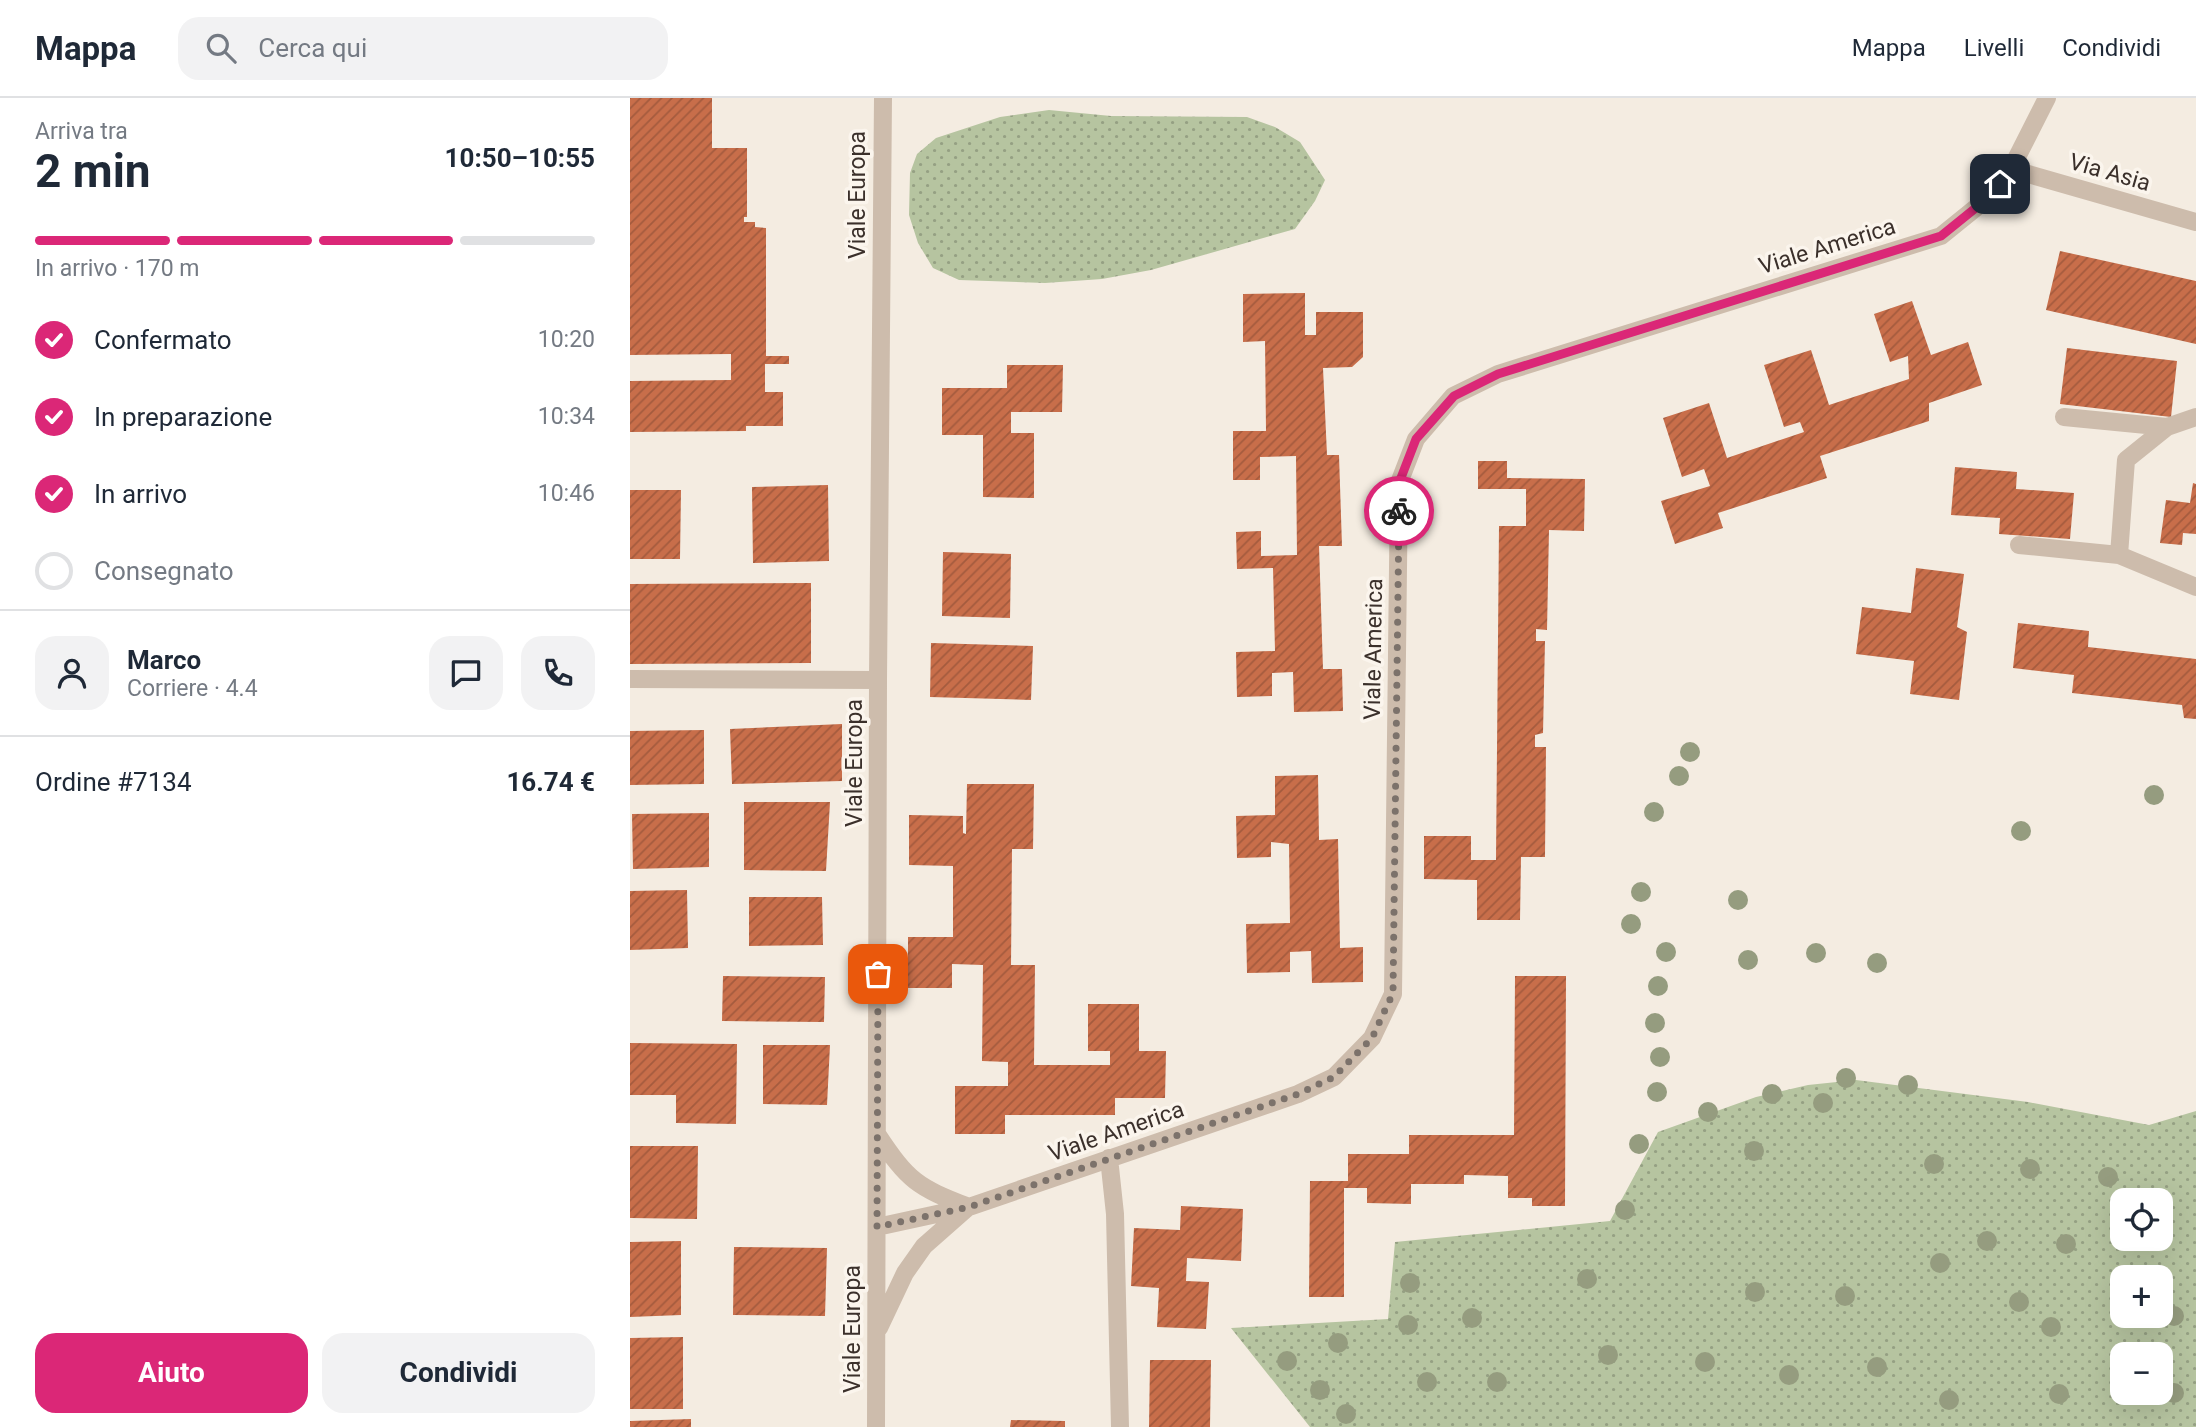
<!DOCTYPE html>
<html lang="it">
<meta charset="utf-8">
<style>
body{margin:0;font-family:Roboto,sans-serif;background:#f2f2f3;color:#1f2937;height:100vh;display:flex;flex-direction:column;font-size:26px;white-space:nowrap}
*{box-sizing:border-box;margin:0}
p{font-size:23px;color:#747a83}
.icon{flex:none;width:38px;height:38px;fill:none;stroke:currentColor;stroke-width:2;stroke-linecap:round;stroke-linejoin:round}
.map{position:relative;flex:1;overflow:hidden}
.details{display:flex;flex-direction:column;background:#fff;width:630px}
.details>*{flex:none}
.tools{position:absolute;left:1480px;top:1090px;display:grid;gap:14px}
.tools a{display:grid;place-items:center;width:63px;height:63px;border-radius:14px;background:#fff;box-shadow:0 7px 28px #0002;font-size:35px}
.pin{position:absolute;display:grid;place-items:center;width:60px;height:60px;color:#fff;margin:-30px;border-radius:14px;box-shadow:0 4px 10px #0006}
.courier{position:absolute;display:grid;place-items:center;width:70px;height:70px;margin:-35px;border:5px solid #db2777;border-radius:50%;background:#fff;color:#222;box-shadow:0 2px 9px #0007}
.overview em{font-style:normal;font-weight:700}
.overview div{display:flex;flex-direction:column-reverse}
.overview{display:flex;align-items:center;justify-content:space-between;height:119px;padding:0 35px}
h1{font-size:46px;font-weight:700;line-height:52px}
.bar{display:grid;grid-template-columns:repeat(4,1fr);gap:10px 7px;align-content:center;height:84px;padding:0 35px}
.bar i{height:9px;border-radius:5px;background:#e0e1e3}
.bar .current{background:#db2777}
.bar p{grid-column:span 4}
.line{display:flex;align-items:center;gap:18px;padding:0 35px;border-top:2px solid #e0e1e3}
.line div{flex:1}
.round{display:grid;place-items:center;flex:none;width:74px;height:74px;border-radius:21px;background:#f2f2f3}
ol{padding:0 35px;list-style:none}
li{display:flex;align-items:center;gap:21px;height:77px}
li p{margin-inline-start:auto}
li .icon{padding:7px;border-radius:50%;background:#db2777;color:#fff;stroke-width:4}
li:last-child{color:#747a83}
li i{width:38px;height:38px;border:4px solid #e0e1e3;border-radius:50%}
.action{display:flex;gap:14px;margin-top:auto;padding:14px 35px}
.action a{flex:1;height:80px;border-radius:21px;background:#db2777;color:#fff;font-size:28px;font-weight:700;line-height:80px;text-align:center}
.action a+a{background:#f2f2f3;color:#1f2937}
header{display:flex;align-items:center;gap:42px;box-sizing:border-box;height:98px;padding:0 35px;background:#fff;border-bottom:2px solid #e0e1e3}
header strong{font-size:33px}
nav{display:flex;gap:38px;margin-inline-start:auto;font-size:24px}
.search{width:490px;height:63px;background:#f2f2f3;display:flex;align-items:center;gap:18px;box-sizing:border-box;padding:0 24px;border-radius:21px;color:#747a83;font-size:26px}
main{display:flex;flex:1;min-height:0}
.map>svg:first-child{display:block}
</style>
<header>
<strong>Mappa</strong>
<div class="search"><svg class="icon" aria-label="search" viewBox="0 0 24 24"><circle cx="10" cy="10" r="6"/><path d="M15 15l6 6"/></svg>Cerca qui</div>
<nav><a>Mappa</a><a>Livelli</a><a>Condividi</a></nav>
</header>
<main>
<section class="details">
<div class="overview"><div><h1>2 min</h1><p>Arriva tra</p></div><em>10:50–10:55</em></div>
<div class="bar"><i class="current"></i><i class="current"></i><i class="current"></i><i></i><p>In arrivo · 170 m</p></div>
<ol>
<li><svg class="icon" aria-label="check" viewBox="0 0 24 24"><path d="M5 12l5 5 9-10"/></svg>Confermato<p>10:20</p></li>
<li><svg class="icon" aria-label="check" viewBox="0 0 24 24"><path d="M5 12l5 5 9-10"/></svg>In preparazione<p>10:34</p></li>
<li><svg class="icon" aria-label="check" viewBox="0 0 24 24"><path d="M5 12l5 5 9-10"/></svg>In arrivo<p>10:46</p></li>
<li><i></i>Consegnato</li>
</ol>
<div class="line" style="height:126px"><a class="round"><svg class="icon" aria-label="person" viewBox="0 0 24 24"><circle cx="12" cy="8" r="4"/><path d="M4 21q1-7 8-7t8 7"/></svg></a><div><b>Marco</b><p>Corriere · 4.4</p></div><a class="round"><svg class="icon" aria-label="chat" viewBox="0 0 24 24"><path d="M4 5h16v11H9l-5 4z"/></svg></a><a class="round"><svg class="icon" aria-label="phone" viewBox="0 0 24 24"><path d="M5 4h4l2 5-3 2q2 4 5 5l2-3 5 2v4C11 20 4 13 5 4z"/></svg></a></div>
<div class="line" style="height:91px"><div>Ordine #7134</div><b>16.74 €</b></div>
<div class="action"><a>Aiuto</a><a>Condividi</a></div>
</section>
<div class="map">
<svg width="1566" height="1329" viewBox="0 0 1566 1329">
<defs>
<pattern id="grass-dots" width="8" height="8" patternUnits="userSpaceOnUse" patternTransform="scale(1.75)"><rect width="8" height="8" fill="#b6c4a0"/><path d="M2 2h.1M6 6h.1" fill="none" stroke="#95a083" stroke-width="1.8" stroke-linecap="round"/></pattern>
<pattern id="building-hatch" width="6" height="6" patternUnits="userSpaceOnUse" patternTransform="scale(1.75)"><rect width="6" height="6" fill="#c86e4a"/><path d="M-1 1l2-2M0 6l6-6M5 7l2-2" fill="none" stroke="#a45b3e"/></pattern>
</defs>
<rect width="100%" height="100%" fill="#f4ece1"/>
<path fill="url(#grass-dots)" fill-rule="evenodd" d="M419,12L481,18L617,19L645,29L670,44L695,82L685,103L665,131L521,172L472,181L415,185L329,182L303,170L288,145L279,117L280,75L287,56L306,40L370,19Z
M1226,982L1398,1004L1519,1027L1566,1013V1329H680L601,1230L758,1221L765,1144L980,1123L1028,1034L1126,999L1178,987ZM1493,1102H1531V1141H1493ZM1493,1180H1531V1218H1493ZM1493,1256H1531V1295H1493Z"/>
<path fill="url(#building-hatch)" d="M0,0H82V50H117V119H114V124H125V129L136,130V258H159V266H135V294H153V328H116V333L0,334V283L101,282V256L0,257Z
M1430,153L1566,183V246L1416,212Z
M675,195V237H686V214H733V259L722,269L693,270L697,357H709L712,448H689L693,571H712L713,613L664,614L663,574L642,575V598L607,599L606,554L645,553L643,470L607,471L606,434L631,433V458L667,457L666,358L630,359V382H603V333H636L635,243L613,244V196Z
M1282,203L1301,257L1338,244L1352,287L1299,305V323L1190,358L1197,380L1088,415L1093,430L1045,446L1031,403L1080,388L1074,371L1052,379L1033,320L1079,305L1097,360L1174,334L1170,324L1154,329L1134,267L1181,252L1199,307L1279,281L1278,258L1260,264L1244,216Z
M1437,250L1547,263L1541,319L1430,306Z
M377,267H433L432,314H381V335H404V400L353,399V337H312V290H377Z
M848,363H877V380L955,381L954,433L919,432L917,532L906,531V543H915L913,635L905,637V649H916L915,759H891L890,822H847V782L794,781V738H841V762H866L869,428H896V391H848Z
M1325,369L1387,374L1386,391L1444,395L1440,441L1369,436L1370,420L1321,417Z
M1563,385L1566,386V436L1553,435L1552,447L1530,445L1536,402L1560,405Z
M198,387L199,463L123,465L122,389Z
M0,392H51L50,461H0Z
M313,454L381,456L380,520L312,518Z
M1286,470L1334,476L1327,529L1337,534L1329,602L1280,596L1284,563L1226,556L1232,509L1281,515Z
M181,485V565L0,566V486Z
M1388,525L1459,533L1458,549L1566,561V621L1554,620L1552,607L1442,595L1444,577L1383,570Z
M301,545L403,548L401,602L300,599Z
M212,626V683L102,686L100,631Z
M74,632V686L0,687V633Z
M688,677L689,742L708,741L710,850L733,849V884L682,885L681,853L660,854V874L617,875L616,826L660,825L659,746L641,744V759L607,760L606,718L645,717V678Z
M337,686H404L403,751H382L381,867H405L404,967H480V953H458V906H509V953H536L535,1000H485V1017H375V1036H325V988H378V964L352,963L353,867L322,866V890H278V839H323V768L279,767V717L333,718V735L336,736Z
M114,704H200L196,773L114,772Z
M79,715V769L3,771L2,716Z
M57,792L58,850L0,852V793Z
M119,799H192L193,847L119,848Z
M93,878L195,879L194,924L92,923Z
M885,878H936L935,1108H902V1100H878V1078L834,1077V1086H781V1106L737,1105V1090H714V1199H679L680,1083H718V1056H779V1037H884Z
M0,945L107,946L106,1026L46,1025V997H0Z
M133,947H200L197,1007L133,1006Z
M0,1048H68L67,1121L0,1120Z
M551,1108L613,1111L611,1163L557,1160L556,1183L579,1184L576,1231L527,1229L529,1190L501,1188L504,1130L550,1132Z
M51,1143V1217L0,1219V1144Z
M104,1149L197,1150L195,1218L103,1217Z
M53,1239V1311H0V1240Z
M520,1262H581L580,1329H519Z
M61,1321V1329H0V1323Z
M381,1322L435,1323V1329H380Z"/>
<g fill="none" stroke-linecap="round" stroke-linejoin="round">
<path stroke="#cdbcac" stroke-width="18" d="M1381,71L1566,124
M1434,319L1537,329
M1566,319L1537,329L1496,362L1489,457L1566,489
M1389,447L1489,457
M0,581L248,582
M247,1036C278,1083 287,1089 339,1109
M479,1060L485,1116L490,1329
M247,1129L339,1109L668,996L704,979L742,940L763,896L769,385L786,341L823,298L868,276L1311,138L1358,100L1381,71L1417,0
M249,1230L275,1175L294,1148L336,1111
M246,1329L248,582L253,0"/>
</g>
<g fill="#959c7f">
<circle cx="1060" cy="654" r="10"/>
<circle cx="1049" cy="678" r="10"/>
<circle cx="1524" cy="697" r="10"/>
<circle cx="1024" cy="714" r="10"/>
<circle cx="1391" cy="733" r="10"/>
<circle cx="1011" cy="794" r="10"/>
<circle cx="1108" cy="802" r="10"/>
<circle cx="1001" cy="826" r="10"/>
<circle cx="1036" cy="854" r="10"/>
<circle cx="1186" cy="855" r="10"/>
<circle cx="1118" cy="862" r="10"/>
<circle cx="1247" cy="865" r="10"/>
<circle cx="1028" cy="888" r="10"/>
<circle cx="1025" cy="925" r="10"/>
<circle cx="1030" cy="959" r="10"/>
<circle cx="1216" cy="980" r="10"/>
<circle cx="1278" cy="987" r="10"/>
<circle cx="1027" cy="994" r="10"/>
<circle cx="1142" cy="996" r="10"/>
<circle cx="1193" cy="1005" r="10"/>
<circle cx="1078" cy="1014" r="10"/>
<circle cx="1009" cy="1046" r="10"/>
<circle cx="1124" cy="1053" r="10"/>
<circle cx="1304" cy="1066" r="10"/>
<circle cx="1400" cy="1071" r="10"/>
<circle cx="1478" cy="1079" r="10"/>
<circle cx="995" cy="1112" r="10"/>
<circle cx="1357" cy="1143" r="10"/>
<circle cx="1436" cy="1146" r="10"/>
<circle cx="1310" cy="1165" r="10"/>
<circle cx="957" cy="1181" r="10"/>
<circle cx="780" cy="1185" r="10"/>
<circle cx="1125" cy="1194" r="10"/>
<circle cx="1215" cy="1198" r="10"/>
<circle cx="1389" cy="1204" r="10"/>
<circle cx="1544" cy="1218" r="10"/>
<circle cx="842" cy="1220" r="10"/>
<circle cx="778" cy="1227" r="10"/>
<circle cx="1421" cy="1229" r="10"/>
<circle cx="708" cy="1245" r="10"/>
<circle cx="978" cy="1257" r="10"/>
<circle cx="657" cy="1263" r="10"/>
<circle cx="1075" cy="1264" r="10"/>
<circle cx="1247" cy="1269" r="10"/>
<circle cx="1159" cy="1277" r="10"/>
<circle cx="797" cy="1284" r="10"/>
<circle cx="867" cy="1284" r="10"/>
<circle cx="690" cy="1292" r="10"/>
<circle cx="1544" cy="1295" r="10"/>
<circle cx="1429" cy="1296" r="10"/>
<circle cx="1319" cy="1302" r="10"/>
<circle cx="716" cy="1316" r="10"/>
</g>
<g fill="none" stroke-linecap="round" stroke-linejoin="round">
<path stroke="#7c726b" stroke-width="7" stroke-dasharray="0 12.6" d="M248,876L247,1129L339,1109L668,996L704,979L742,940L763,895L769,413"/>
<path stroke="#db2777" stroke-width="9" d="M769,413V385L786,341L824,298L868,276L1311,138L1358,100L1370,86"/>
</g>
<g text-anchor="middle" stroke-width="7" stroke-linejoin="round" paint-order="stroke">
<g font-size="23" fill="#3b302b" stroke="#fbf5ed">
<text transform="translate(1480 74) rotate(16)" y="8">Via Asia</text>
<text transform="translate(227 97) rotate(-90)" y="8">Viale Europa</text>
<text transform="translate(1197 148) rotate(-17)" y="8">Viale America</text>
<text transform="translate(743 551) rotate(-89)" y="8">Viale America</text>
<text transform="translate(224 665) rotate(-90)" y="8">Viale Europa</text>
<text transform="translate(486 1033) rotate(-19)" y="8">Viale America</text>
<text transform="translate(222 1231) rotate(-90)" y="8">Viale Europa</text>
</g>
</g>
</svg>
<div class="tools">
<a><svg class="icon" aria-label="locate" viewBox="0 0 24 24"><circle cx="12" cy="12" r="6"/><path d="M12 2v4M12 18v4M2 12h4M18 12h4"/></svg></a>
<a>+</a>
<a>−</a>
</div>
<div class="pin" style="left:248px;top:876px;background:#ea580c"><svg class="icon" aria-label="bag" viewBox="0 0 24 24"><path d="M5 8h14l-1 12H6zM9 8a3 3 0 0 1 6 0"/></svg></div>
<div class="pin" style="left:1370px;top:86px;background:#1f2937"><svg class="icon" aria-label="home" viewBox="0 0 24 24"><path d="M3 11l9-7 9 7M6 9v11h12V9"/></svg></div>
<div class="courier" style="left:769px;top:413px"><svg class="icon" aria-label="bike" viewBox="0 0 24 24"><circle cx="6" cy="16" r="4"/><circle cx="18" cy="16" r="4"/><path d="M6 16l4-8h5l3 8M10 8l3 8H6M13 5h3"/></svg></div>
</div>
</main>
